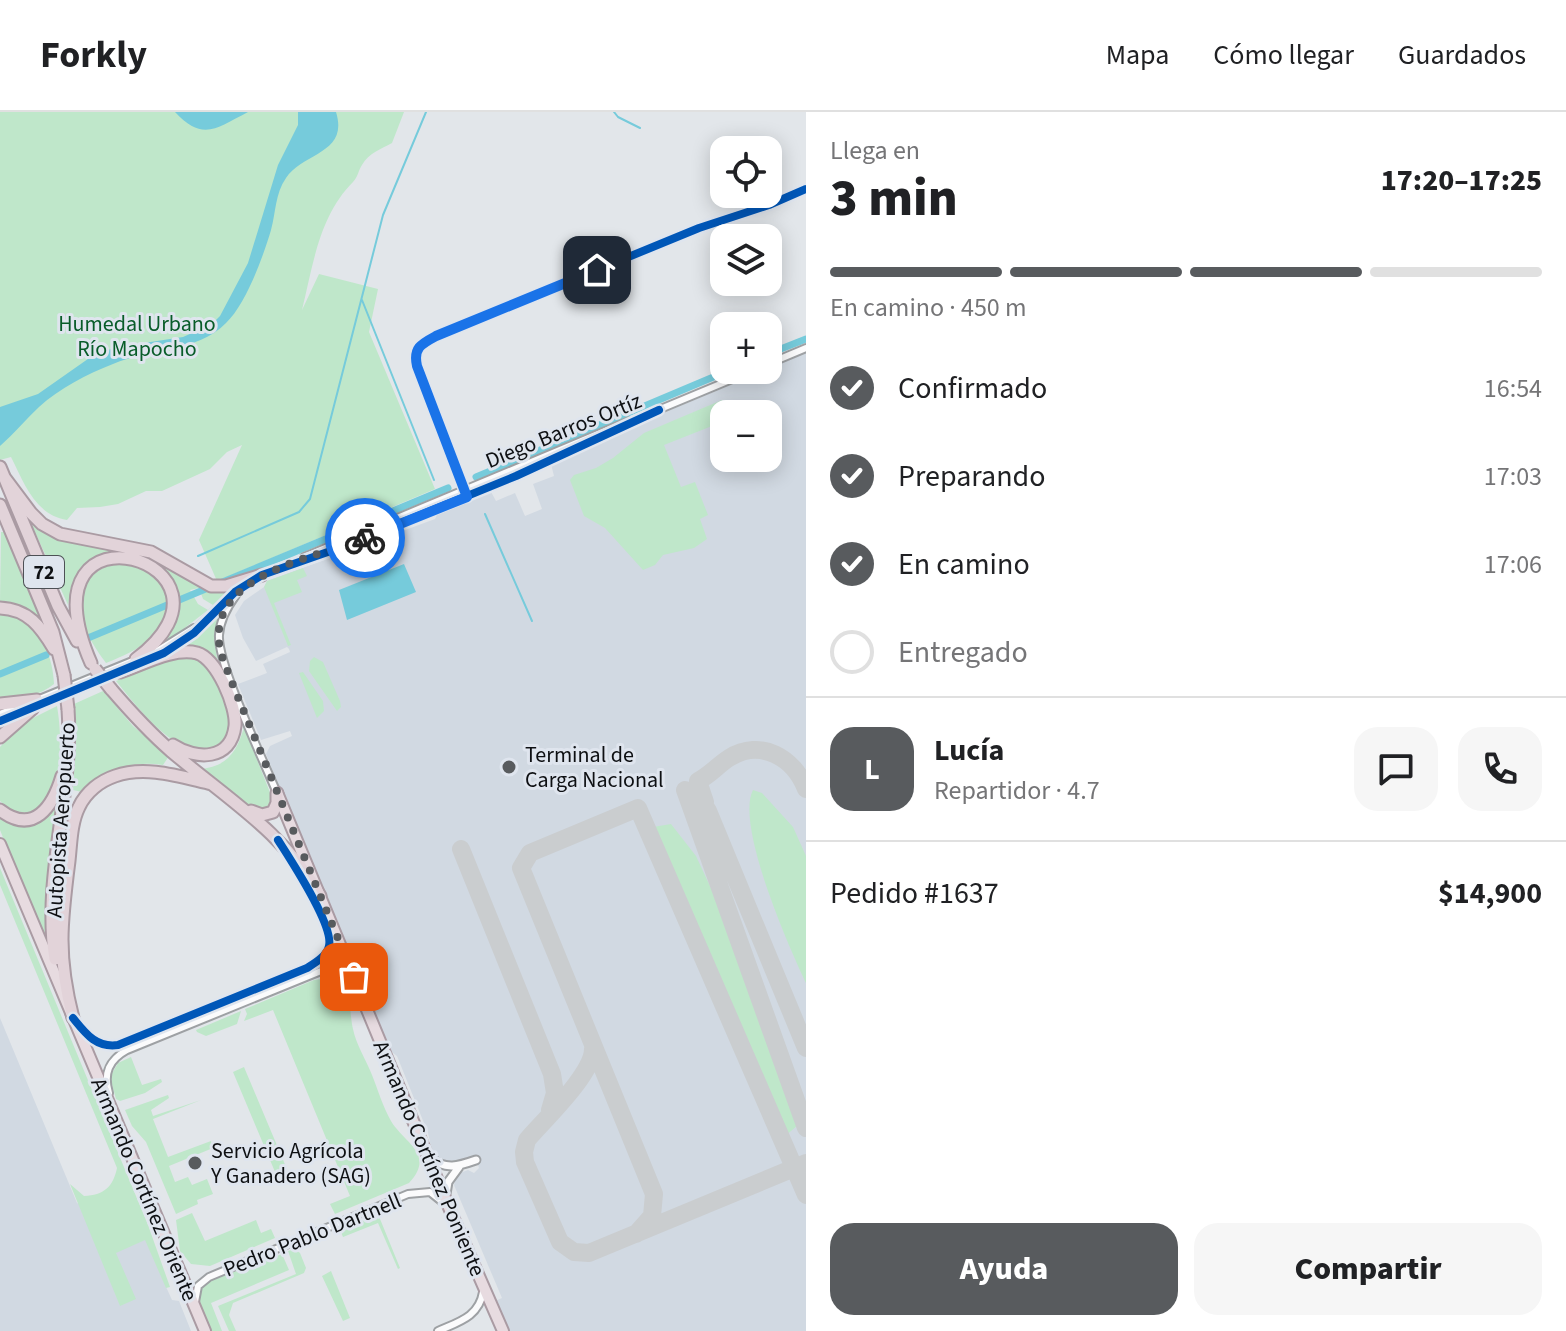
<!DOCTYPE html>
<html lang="es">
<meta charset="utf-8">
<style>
body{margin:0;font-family:"Source Sans 3",sans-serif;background:#f6f6f6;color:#202124;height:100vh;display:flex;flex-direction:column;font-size:30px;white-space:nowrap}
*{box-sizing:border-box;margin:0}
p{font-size:26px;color:#757577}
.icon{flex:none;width:44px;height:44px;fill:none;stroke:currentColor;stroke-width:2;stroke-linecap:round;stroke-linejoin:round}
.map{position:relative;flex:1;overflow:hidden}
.sheet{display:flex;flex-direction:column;background:#fff;width:760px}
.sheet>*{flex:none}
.tools{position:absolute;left:710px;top:24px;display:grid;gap:16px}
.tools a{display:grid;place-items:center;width:72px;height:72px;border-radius:16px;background:#fff;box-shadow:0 4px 20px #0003;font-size:40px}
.pin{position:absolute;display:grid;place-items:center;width:68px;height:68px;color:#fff;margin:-34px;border-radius:16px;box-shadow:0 4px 12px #0006}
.courier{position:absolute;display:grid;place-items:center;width:80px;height:80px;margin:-40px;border:6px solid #1a73e8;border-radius:50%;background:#fff;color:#222;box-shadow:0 2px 10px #0007}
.summary em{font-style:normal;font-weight:800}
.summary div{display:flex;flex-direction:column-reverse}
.summary{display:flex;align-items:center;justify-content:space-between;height:136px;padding:0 24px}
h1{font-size:52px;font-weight:800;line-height:60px}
.bar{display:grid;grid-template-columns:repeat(4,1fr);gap:12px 8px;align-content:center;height:96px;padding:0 24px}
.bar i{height:10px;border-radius:6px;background:#e0e0e0}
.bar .on{background:#585b5e}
.bar p{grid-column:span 4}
.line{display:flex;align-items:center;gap:20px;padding:0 24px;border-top:2px solid #e0e0e0}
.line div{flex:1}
.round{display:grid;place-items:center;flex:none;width:84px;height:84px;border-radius:24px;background:#f6f6f6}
ol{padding:0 24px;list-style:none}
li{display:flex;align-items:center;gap:24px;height:88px}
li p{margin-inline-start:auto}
li .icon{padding:8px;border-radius:50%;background:#585b5e;color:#fff;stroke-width:4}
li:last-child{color:#757577}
li i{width:44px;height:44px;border:4px solid #e0e0e0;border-radius:50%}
.button{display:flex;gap:16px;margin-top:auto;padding:16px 24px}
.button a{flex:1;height:92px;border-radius:24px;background:#585b5e;color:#fff;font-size:32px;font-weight:800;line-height:92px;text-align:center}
.button a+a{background:#f6f6f6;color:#202124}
header{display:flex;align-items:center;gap:48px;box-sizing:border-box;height:112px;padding:0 40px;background:#fff;border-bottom:2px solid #e0e0e0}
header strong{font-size:38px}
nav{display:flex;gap:44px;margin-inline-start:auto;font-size:28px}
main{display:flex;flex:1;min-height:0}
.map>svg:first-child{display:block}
</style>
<header>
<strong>Forkly</strong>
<nav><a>Mapa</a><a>Cómo llegar</a><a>Guardados</a></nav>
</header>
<main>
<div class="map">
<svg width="806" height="1219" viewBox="0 0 806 1219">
<rect width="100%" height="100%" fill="#e2e6ea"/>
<path fill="#d1d9e2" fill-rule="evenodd" d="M806,241V1219H506L495,1189L502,1186L454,1073L456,1064L460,1061L468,1058L474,1061L479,1056L475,1043L454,1052L443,1050L432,1039L428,1021L397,944L388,937L266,642L270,634L292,624L290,619L261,628L238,572L267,561L263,552L290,540L289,537L287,535L256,549L243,526L235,503L244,489L264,475L267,469L435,407L439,399L490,378L496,389L515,381L525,404L542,397L533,372L554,364L551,352L649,307ZM724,302H768V346H724Z
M0,906L77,1091L146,1126L167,1177L172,1188L179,1189L191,1219H0Z"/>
<path fill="#bfe7ca" d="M0,0H404L392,31C381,37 369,41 362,53C358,59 358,65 353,70C319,104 313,153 302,198L319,162L378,177L369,220L435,377L217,469L199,428L242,333L227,340L210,357L162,379H146L118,392L100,395L77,396L67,408C35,403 24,371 11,345L0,348Z
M722,288L727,302H724V328L717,312L664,333L681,375L695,370L708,403L700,407L707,427L694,436L663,443L655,453L643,458L605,416L584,404L570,368L574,363L596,356L613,346L644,321Z
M33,408L117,438C81,448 75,460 68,493L30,409Z
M1,420H6L40,505L15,493L0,490Z
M149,446L201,474L203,479L234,476L213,493L203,487L199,476L190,478L198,492L208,498L169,528L165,524L180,493L168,462Z
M109,452L147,453L169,486C163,526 141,537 106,551C89,528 68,495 89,467C94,461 103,456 109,452Z
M303,456L307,464L297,468L302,480L274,491L291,533L288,534L264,475L267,469Z
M0,500C35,506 53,538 54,572C40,584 18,587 0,590Z
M218,503C218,520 212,533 219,552L217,554L184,533Z
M314,545L323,550L340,589L341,595L337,599L309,559L310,549Z
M189,546C197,548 205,551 210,558C217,566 232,599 232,609C232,617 225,630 218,635C181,655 136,593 116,569L169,548Z
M303,560L323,589L324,599L317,606L299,561Z
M103,579L133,614L169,644L163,653C131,648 104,658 82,680L73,678L76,629L74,592Z
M57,594C62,622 66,695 28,701C16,703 8,697 0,689V635L21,612Z
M244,615L271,683L270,692L262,698L247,693L199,657C227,655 237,640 244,615Z
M753,678L762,681L793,715L806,744V871C789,835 735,713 753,678Z
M58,689L45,830L0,718V703L43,706Z
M671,712L696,744L750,860L794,975L798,1013L784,1025L653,715Z
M0,756L148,1113L170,1175L166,1176L145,1128L116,1141L136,1187L120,1194L70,1072L84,1084C104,1083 113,1075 117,1056L0,773Z
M328,866C355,873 348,897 353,917C356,932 366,948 372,963C378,978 383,995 391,1009C404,1031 436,1042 409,1071L335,1102L330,1092L350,1084L273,898L244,909L247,902L245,897L314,868Z
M241,899L237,912L206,924L197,920L196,918Z
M131,945L142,973L161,967L162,970L145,981L120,989L116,987L110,965L118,951Z
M244,955L289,1062L278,1067L233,960Z
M168,983L169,986L151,998L153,1004L201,988L153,1007L168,1045L211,1029L213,1036L169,1054L175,1070L188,1065L192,1073L207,1067L213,1082L197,1088L198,1092L176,1102L146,1030L132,1014L125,998Z
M192,1101L205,1129L256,1108L261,1121L271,1117L275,1126L210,1154L191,1152L180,1139L176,1108Z
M378,1102L400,1156L398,1157L378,1111L343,1125L340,1118Z
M295,1137L300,1141L306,1156L304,1161L233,1191L229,1203L236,1219H229L218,1194L296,1162L288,1139Z
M282,1142L289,1158L211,1191L222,1219H210L197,1188L202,1172Z
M331,1159L350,1206L343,1209L322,1164Z"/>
<path fill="#76cbdb" d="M175,0H248C217,16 203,30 175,0Z
M298,0H336C349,42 303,40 286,66C275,82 276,100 271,118C263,145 246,192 226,211C197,241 149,236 113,252C87,262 60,276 39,295C26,307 14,322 0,334V295L38,282L95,242L118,235L183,225L212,212L220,204L248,151L278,53L298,13Z
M404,452L416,480L347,508L339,478Z"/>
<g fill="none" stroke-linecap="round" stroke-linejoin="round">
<path stroke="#76cbdb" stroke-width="2" d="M614,0L618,5L640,16
M362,188L434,368
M485,402L532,509
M198,444L299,400L310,387L383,103L426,0"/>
<path stroke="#76cbdb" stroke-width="7" d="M768,242L806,227
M476,365L730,258
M88,526L448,376
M0,562L46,543"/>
<path stroke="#cacdcf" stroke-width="18" d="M705,690L698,669C710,663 718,653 729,646C761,626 794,646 806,677
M461,737L552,962L555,981L550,998
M806,936L708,699L697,682L685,678L806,1016
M593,937C593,962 544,1008 527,1028L524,1040L525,1050L560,1130L574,1140L589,1141L806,1051
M636,1122L652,1104L654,1082L521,756L530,741L638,696L806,1083"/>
<defs>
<path id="minor" d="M768,252L806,236
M658,298L754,258
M467,385L417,254C413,236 421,232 436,224L699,116L769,93L806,77
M304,445L629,309
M260,464L342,435L516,364L659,298
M236,483C228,494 220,508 219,523C217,551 264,650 277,681
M167,539C198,521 217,492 246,471
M37,588L157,539L194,516
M0,602L23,593
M0,609L120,560
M80,914L97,931L118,933L312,853C318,848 327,843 329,834C333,817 306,773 297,758
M109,981C103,961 109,948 127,938L321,859L338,861L354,875
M195,1190L198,1174L209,1165L408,1082L430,1080L445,1092
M438,1219C458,1210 479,1205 483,1180"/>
<path id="tertiary" d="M430,1045C445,1059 459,1054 476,1048
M446,1082L448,1070L459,1055"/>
<path id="trunk" d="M278,683L450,1098L503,1219
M0,732L205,1219"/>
<path id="motorway" d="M0,355L58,494L77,529
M4,365L31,401L42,412L60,422L151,440L211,474H226L262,463
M0,393L53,520L64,563
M0,496C28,497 41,515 54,537
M91,551C15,376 264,451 136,547
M120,560C142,553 173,535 197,541C217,547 237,595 235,614C231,649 196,648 173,633
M111,577C130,599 149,620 171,639C226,686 284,720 320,784
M0,592L37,588
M0,625L33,596
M0,698C34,724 53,694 62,664
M251,699L262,703L273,700L277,691V681
M55,847C42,764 74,680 68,597
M73,906C57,844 61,811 69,749C71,731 71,711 79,695C86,680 100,669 115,664C146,653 181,665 212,672"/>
</defs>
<use href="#minor" stroke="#9ea1a4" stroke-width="10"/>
<use href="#tertiary" stroke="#9ea1a4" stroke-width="11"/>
<use href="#trunk" stroke="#aa9ba3" stroke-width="14"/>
<use href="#motorway" stroke="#aa9ba3" stroke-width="15"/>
<use href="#minor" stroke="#fbfbfc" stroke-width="6"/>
<use href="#tertiary" stroke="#fbfbfc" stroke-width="7"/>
<use href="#trunk" stroke="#e7dbe0" stroke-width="10"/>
<use href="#motorway" stroke="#e2d3d9" stroke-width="11"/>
<defs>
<path id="motorway-bridge" d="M95,557L111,577
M64,563L68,597"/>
</defs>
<use href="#motorway-bridge" stroke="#aa9ba3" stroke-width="15" stroke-linecap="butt"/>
<use href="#motorway-bridge" stroke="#e2d3d9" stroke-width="11"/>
<defs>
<path id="cycleway" d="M467,385L417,254C413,236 421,232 436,224L699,116L769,93L806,77
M0,609L164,541L194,521L235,480L262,463L342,435L516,364L659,298
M73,906C86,922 96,936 118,933L307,856C315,851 327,844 329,834C334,813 290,747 278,728"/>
</defs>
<use href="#cycleway" stroke="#dfe5ee" stroke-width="13"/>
<use href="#cycleway" stroke="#0057b8" stroke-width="8"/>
</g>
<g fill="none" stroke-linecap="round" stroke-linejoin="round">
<path stroke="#585b5e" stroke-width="8" stroke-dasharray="0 14.4" d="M354,865L230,566C226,554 220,542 219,530C212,461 319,445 365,426"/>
<path stroke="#1a73e8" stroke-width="10" d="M365,426L467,385L417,254C413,236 421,232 436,224L597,158"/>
</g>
<g fill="#585b5e" stroke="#dfe5ee" stroke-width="3">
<circle cx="509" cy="655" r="8"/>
<circle cx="195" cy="1051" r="8"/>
</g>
<g text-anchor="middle" stroke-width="6" stroke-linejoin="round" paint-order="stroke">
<rect fill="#dfe5ee" stroke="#4d5055" stroke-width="2" x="24" y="444" width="40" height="32" rx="6"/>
<g font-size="20" font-weight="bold" fill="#0e1013">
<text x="44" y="467">72</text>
</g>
<g font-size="22" fill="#085c29" stroke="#dfe5ee">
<text x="137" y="219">Humedal Urbano<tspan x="137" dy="25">Río Mapocho</tspan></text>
</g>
<g font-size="22" fill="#0e1013" stroke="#dfe5ee">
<text transform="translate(563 318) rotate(-22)" y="8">Diego Barros Ortíz</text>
<text transform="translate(60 708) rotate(-86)" y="8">Autopista Aeropuerto</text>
<text transform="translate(430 1046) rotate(67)" y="8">Armando Cortínez Poniente</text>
<text transform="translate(145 1077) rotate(67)" y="8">Armando Cortínez Oriente</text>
<text transform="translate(312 1122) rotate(-22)" y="8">Pedro Pablo Dartnell</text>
</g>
<g font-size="22" fill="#0e1013" stroke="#dfe5ee" text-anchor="start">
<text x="525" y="650">Terminal de<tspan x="525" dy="25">Carga Nacional</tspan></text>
<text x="211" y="1046">Servicio Agrícola<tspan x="211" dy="25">Y Ganadero (SAG)</tspan></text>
</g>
</g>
</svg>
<div class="tools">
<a><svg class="icon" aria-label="locate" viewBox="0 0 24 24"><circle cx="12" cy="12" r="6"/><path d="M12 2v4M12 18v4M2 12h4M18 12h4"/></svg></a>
<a><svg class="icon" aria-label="layers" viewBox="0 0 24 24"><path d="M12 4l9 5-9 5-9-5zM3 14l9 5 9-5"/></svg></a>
<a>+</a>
<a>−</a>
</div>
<div class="pin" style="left:354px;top:865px;background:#ea580c"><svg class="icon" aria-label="bag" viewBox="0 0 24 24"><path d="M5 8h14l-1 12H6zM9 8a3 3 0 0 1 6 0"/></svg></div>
<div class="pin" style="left:597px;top:158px;background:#1f2937"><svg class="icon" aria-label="home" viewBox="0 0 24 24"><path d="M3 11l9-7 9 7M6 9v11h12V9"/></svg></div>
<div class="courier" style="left:365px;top:426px"><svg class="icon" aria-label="bike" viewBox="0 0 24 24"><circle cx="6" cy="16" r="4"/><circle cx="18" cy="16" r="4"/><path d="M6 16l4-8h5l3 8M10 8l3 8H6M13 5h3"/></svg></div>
</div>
<section class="sheet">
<div class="summary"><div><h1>3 min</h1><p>Llega en</p></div><em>17:20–17:25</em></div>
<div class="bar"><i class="on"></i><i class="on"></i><i class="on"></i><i></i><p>En camino · 450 m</p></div>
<ol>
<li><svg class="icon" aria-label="check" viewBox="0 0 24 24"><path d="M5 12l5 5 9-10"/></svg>Confirmado<p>16:54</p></li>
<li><svg class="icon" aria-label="check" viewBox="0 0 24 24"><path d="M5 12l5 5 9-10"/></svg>Preparando<p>17:03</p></li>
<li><svg class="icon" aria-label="check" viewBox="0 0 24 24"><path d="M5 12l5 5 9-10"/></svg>En camino<p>17:06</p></li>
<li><i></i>Entregado</li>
</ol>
<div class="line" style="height:144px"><b class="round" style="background:#585b5e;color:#fff">L</b><div><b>Lucía</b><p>Repartidor · 4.7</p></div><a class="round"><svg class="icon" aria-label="chat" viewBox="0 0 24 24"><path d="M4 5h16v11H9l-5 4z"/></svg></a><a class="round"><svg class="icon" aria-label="phone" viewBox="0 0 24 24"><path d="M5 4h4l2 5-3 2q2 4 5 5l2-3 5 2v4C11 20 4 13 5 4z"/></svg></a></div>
<div class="line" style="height:104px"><div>Pedido #1637</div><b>$14,900</b></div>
<div class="button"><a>Ayuda</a><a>Compartir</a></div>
</section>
</main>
